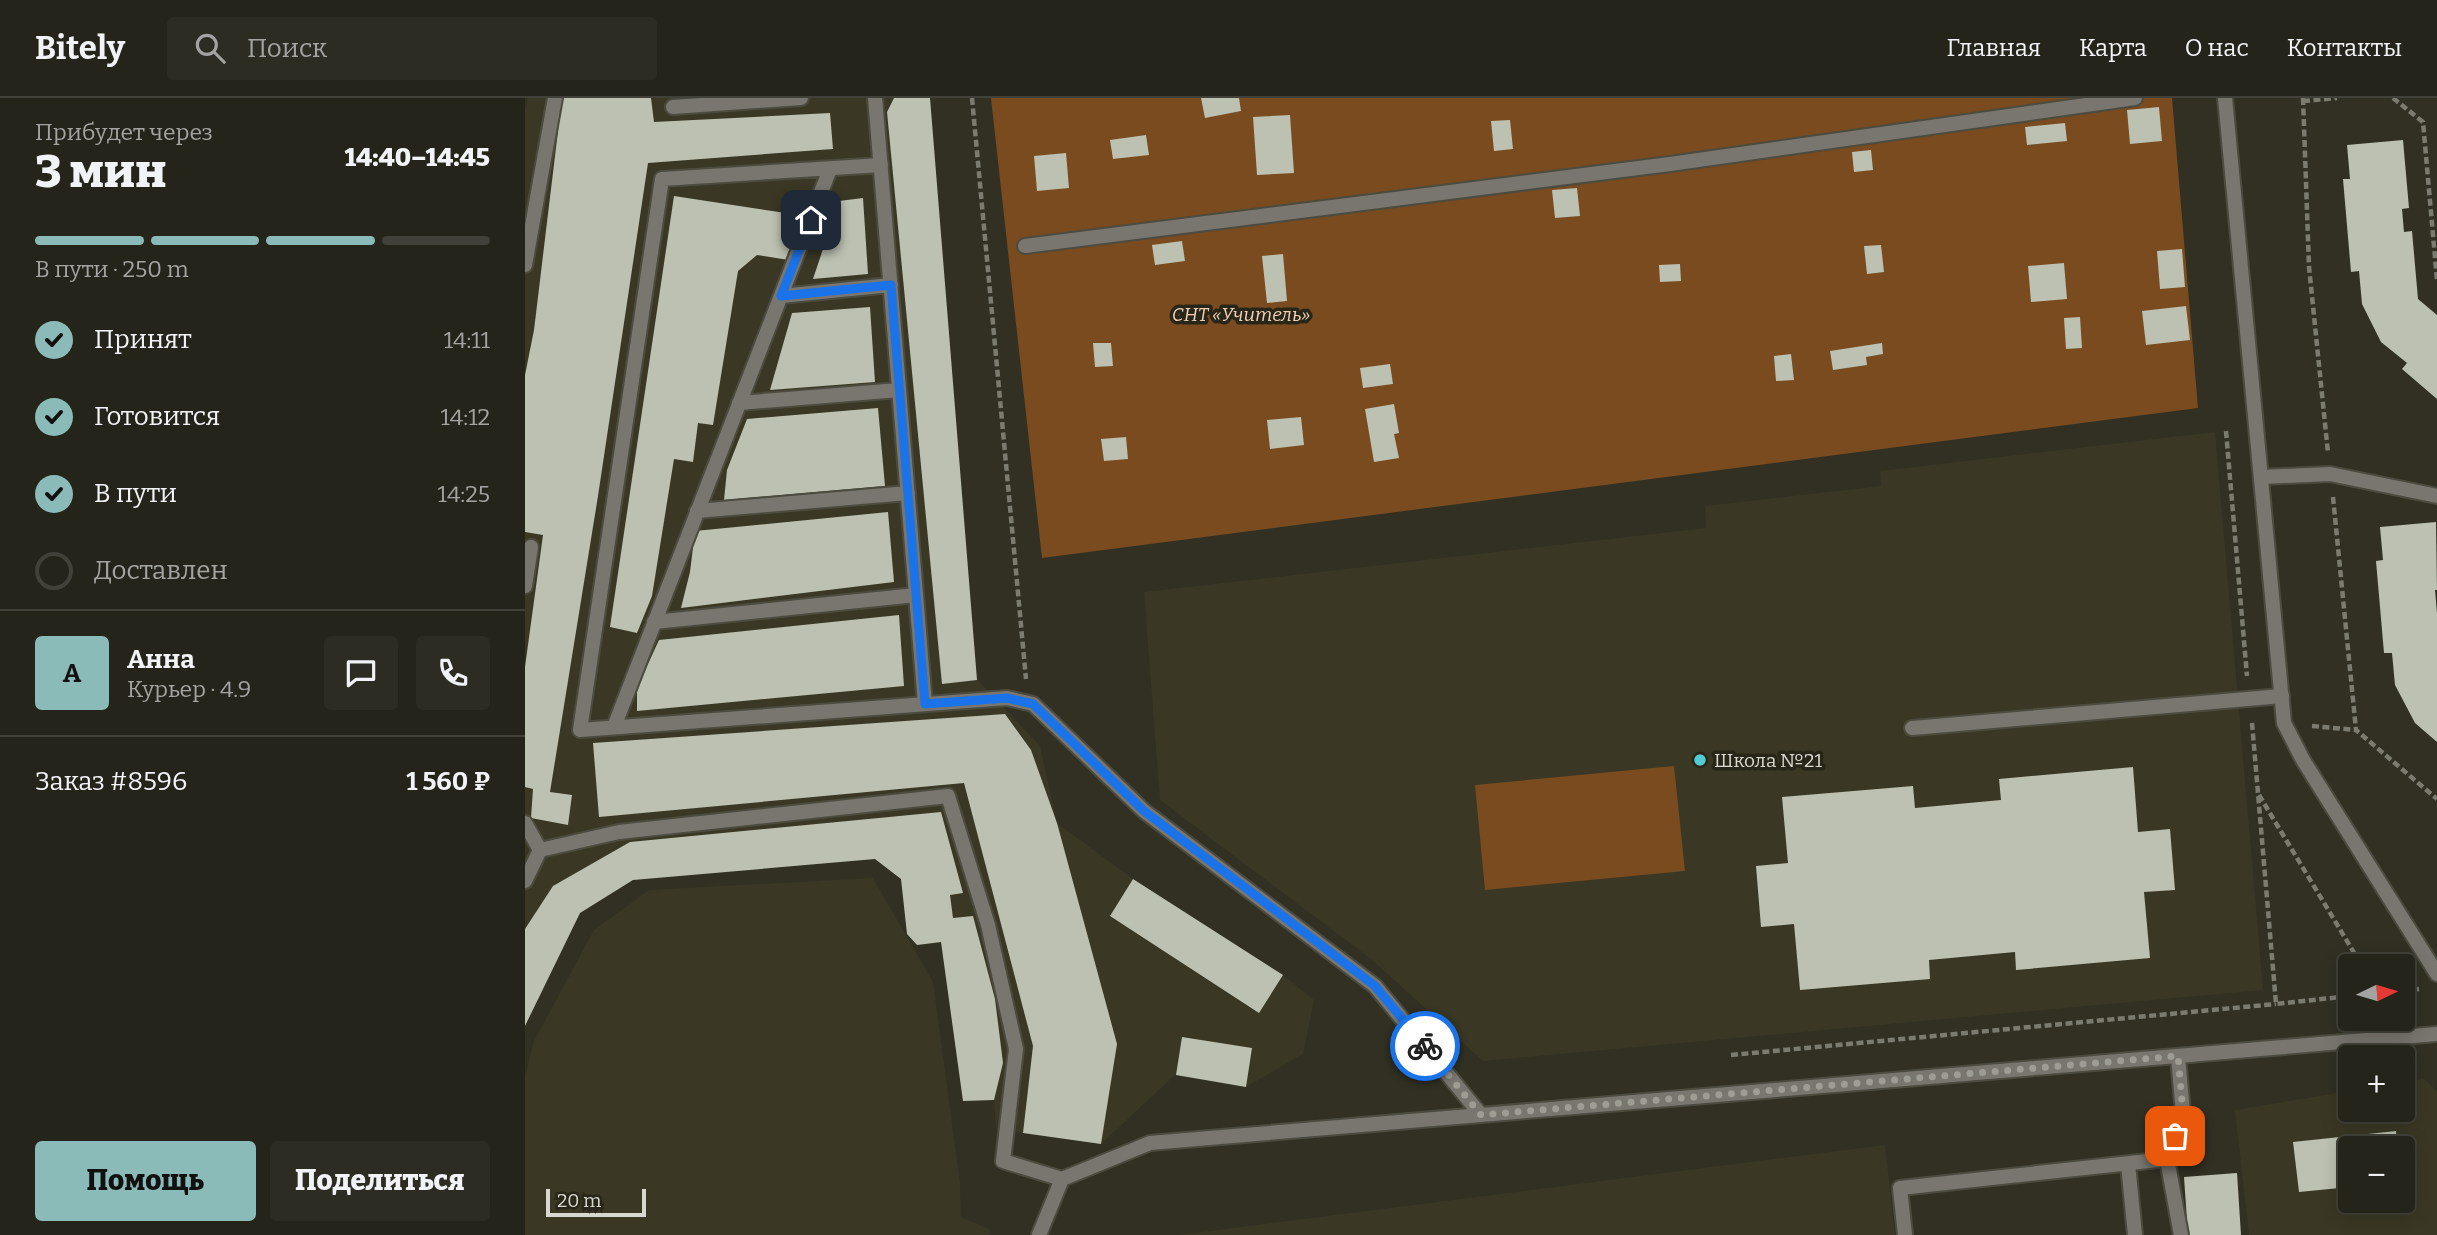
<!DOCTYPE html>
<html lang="ru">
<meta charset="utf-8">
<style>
body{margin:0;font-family:Bitter,serif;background:#2d2c23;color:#f1f3f6;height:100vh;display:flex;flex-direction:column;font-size:26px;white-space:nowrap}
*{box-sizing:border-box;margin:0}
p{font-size:23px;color:#a3a4a2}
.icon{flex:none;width:38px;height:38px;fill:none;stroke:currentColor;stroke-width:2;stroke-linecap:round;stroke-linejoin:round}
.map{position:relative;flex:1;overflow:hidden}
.drawer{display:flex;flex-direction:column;background:#25241a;width:525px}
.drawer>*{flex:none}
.needle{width:46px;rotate:85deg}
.controls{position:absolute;left:1813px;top:856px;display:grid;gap:14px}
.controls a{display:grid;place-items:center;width:77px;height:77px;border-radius:7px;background:#25241a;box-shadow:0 4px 18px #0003,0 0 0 2px #424139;font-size:35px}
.scale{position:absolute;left:21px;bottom:18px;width:100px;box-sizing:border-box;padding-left:7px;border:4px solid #d9d8d0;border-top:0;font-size:19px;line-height:24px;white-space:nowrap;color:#d9d8d0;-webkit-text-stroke:5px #272619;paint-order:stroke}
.pin{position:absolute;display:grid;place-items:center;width:60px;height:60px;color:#fff;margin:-30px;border-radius:14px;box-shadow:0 4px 10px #0006}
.courier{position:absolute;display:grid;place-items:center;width:70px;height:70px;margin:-35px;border:5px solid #1a73e8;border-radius:50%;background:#fff;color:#222;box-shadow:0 2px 9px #0007}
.summary em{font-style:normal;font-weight:800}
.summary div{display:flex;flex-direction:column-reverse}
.summary{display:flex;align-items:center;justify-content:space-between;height:119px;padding:0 35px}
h1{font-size:46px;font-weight:800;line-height:52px}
.bar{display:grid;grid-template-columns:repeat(4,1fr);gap:10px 7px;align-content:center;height:84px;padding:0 35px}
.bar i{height:9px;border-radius:5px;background:#424139}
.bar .current{background:#8bbbb9}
.bar p{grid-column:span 4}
.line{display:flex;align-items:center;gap:18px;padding:0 35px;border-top:2px solid #424139}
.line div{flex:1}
.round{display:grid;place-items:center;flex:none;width:74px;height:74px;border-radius:7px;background:#2d2c23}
ol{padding:0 35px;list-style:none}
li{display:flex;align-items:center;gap:21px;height:77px}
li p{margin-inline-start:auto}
li .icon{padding:7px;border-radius:50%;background:#8bbbb9;color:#111;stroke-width:4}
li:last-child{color:#a3a4a2}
li i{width:38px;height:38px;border:4px solid #424139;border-radius:50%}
.cta{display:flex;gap:14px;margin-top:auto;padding:14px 35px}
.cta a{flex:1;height:80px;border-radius:7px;background:#8bbbb9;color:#111;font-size:28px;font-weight:800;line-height:80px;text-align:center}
.cta a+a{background:#2d2c23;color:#f1f3f6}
header{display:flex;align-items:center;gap:42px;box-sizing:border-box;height:98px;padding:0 35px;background:#25241a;border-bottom:2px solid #424139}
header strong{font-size:33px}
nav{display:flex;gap:38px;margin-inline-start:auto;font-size:24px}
.search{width:490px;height:63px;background:#2d2c23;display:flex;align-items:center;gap:18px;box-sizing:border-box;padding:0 24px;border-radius:7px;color:#a3a4a2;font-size:26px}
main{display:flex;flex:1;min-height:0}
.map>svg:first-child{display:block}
</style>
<header>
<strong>Bitely</strong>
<div class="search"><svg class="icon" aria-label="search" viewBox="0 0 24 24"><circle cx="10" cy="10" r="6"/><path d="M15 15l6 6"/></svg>Поиск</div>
<nav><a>Главная</a><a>Карта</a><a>О нас</a><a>Контакты</a></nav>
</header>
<main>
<section class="drawer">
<div class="summary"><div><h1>3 мин</h1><p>Прибудет через</p></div><em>14:40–14:45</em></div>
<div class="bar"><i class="current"></i><i class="current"></i><i class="current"></i><i></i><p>В пути · 250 m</p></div>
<ol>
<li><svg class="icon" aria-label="check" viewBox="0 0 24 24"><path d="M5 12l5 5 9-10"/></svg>Принят<p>14:11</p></li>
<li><svg class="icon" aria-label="check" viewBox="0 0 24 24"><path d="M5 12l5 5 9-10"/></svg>Готовится<p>14:12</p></li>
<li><svg class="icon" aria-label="check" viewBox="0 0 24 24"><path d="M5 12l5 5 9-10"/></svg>В пути<p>14:25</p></li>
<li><i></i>Доставлен</li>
</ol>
<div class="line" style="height:126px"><b class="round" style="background:#8bbbb9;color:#111">А</b><div><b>Анна</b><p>Курьер · 4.9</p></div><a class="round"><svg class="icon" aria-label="chat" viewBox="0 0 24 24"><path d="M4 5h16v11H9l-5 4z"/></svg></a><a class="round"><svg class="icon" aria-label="phone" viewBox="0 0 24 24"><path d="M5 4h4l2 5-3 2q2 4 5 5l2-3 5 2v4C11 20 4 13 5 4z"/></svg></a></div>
<div class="line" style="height:91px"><div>Заказ #8596</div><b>1 560 ₽</b></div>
<div class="cta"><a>Помощь</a><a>Поделиться</a></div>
</section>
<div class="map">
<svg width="1912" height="1137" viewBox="0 0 1912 1137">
<rect width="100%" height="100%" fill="#313023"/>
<path fill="#3a3824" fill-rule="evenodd" d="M3,0H405L452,581L515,648L532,725L608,781L758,877L789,902L778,956L721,989L650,977L576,1046L471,1031L469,1002L438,1003L416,845L392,847L376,781L349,761L108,782L55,815L0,928V12Z
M1690,334L1738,892L958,963L846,861L635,702L619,494L1181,430L1180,408L1356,388L1355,373Z
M348,780L408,884L435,1085L436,1119L464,1131L465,1137H0V979L9,943L69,832L124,792Z
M1899,981L1912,993V1137H1724L1710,1012L1825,993V1012H1878V984ZM1825,1050H1878V1102H1825Z
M1360,1047L1370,1137H654L1045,1087Z"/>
<path fill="#794b1f" d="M466,0H1647L1673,310L517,460Z
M1149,668L1160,773L960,792L950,687Z"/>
<path fill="#bcc1b1" d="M37,0H126L129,24L305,15L308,51L123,65L73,398L25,694L47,697L43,727L6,720L8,691L0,689V569L18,437L0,434V277L9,232Z
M369,0H405L452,582L417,586L362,14Z
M676,0H714L716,13L680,20Z
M1634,9L1637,43L1605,46L1602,12Z
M765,17L769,75L732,77L728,19Z
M985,22L988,51L969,53L966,23Z
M1540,25L1542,43L1502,47L1500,29Z
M621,37L624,57L588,61L585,42Z
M1878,42L1884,110L1877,111L1879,134L1887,133L1893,201L1912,217V301L1877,271L1882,265L1856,244L1837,206L1834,173L1826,174L1818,81H1825L1822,47Z
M1346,52L1348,72L1329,74L1327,54Z
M541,55L544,90L512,93L509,58Z
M1052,90L1055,118L1030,120L1027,92Z
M149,98L274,117L264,162L232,157L213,173L188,327L173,325L168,364L149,361L127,498L112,535L85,529Z
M338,100L343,176L288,181L314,103Z
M657,143L660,163L630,167L627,147Z
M1356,147L1359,174L1342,176L1339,148Z
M1657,151L1660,189L1635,191L1632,153Z
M758,156L762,203L742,205L737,158Z
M1539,165L1542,201L1506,204L1503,168Z
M1155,166L1156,183L1135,184L1134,167Z
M1661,208L1665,242L1621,247L1617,213Z
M345,209L350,284L245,292L267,215Z
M1555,219L1557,250L1541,251L1539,220Z
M568,245H586L588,268L570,269Z
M1357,245L1358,256L1341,259L1342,267L1308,272L1305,253Z
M1266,256L1269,282L1251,283L1249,258Z
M865,266L868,286L838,290L835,270Z
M869,306L874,335L869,336L874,360L849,364L840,311Z
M353,310L360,388L199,402L202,372L222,321Z
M776,319L779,347L745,351L742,322Z
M601,339L603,361L579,363L576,341Z
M363,414L369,484L156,510L165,474L170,433Z
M1911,424L1912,492H1910L1912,515V644L1890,625L1870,587L1867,555H1859L1851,463L1858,462L1855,429Z
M374,517L379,588L112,613V590L134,542Z
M480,616L506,652L532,725L592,946L576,1046L498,1035L508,948L439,685L74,719L68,645Z
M1608,669L1613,734L1645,731L1650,792L1619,794L1625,860L1491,872L1490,854L1404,862L1405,881L1275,892L1269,826L1236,829L1231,768L1263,765L1257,699L1388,688L1390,710L1476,702L1474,681Z
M416,714L438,795L425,797L428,820L448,818L470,901L478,965L469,1002L438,1003L416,844L392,847L382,836L376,781L350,761L108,782L55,815L0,928V831L28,788L105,744Z
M608,781L758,877L734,915L585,818Z
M657,939L727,950L721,989L651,977Z
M1871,1033L1872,1050H1825V1089L1774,1094L1768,1044Z
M1712,1075L1716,1137H1663L1659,1079Z"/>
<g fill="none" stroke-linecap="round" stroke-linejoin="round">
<defs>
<path id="service" d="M350,0L400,606
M148,9L276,0
M356,67L137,81L55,632L482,600L508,606L619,713L850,888L956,1017
M500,148L1145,66L1610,0
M0,167L30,0
M256,198L366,187
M214,305L374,292
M1737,379L1805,376L1912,398
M172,413L383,395
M0,488L6,449
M129,524L391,497
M89,629L305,71
M1387,630L1757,598
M0,725L15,752
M0,783L15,752L94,734L423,698L463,827L491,951L478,1063L537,1081
M1653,959L1658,1015L1642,1061L1656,1137
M1603,1066L1610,1137
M514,1137L537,1081L625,1045L1912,936
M1380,1137L1375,1090L1642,1061"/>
<path id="minor" d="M1700,0L1759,625L1778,662L1912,876"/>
</defs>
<use href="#service" stroke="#4c4b3f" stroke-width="18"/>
<use href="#minor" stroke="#4c4b3f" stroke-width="18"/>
<path stroke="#7c7b70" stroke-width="4.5" stroke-dasharray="7 3.5" stroke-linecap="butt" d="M447,0L501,581
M1778,0L1784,169L1803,355
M1868,0L1898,24L1912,182
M1778,3L1812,0
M1701,333L1722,578
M1808,399L1831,632L1912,701
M1727,625L1751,906L1825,898
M1787,628L1831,632
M1734,697L1837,868
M1878,893L1894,891
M1206,957L1751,906"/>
<use href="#service" stroke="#79766f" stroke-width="14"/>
<use href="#minor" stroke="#79766f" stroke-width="14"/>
</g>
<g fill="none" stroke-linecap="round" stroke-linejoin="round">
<path stroke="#9e9d93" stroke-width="7" stroke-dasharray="0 12.6" d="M900,948L956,1017L1653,958L1658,1015L1650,1038"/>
<path stroke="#1a73e8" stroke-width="9" d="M286,122L256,198L366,187L400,606L482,600L508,606L619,713L850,888L900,948"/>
</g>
<circle fill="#51ccd4" stroke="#272619" stroke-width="2.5" cx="1175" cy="662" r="7"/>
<g text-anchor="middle" stroke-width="7" stroke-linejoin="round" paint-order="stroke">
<g font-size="19" font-style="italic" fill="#f3d0b3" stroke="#272619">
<text x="716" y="223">СНТ «Учитель»</text>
</g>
<g font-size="19" fill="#d9d8d0" stroke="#272619" text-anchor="start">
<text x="1189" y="669">Школа №21</text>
</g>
</g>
</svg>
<div class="controls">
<a><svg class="needle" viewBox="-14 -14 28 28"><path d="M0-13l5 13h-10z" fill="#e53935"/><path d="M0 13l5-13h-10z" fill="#a3a4a2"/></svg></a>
<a>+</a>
<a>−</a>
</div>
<div class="scale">20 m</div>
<div class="pin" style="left:1650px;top:1038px;background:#ea580c"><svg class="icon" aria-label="bag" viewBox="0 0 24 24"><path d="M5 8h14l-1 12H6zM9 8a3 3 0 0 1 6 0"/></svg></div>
<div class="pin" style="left:286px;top:122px;background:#1f2937"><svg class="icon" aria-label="home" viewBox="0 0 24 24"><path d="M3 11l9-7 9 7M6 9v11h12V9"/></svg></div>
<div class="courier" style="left:900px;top:948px"><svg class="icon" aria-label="bike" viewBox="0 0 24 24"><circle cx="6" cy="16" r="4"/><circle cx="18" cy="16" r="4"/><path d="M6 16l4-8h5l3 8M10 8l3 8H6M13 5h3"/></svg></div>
</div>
</main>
